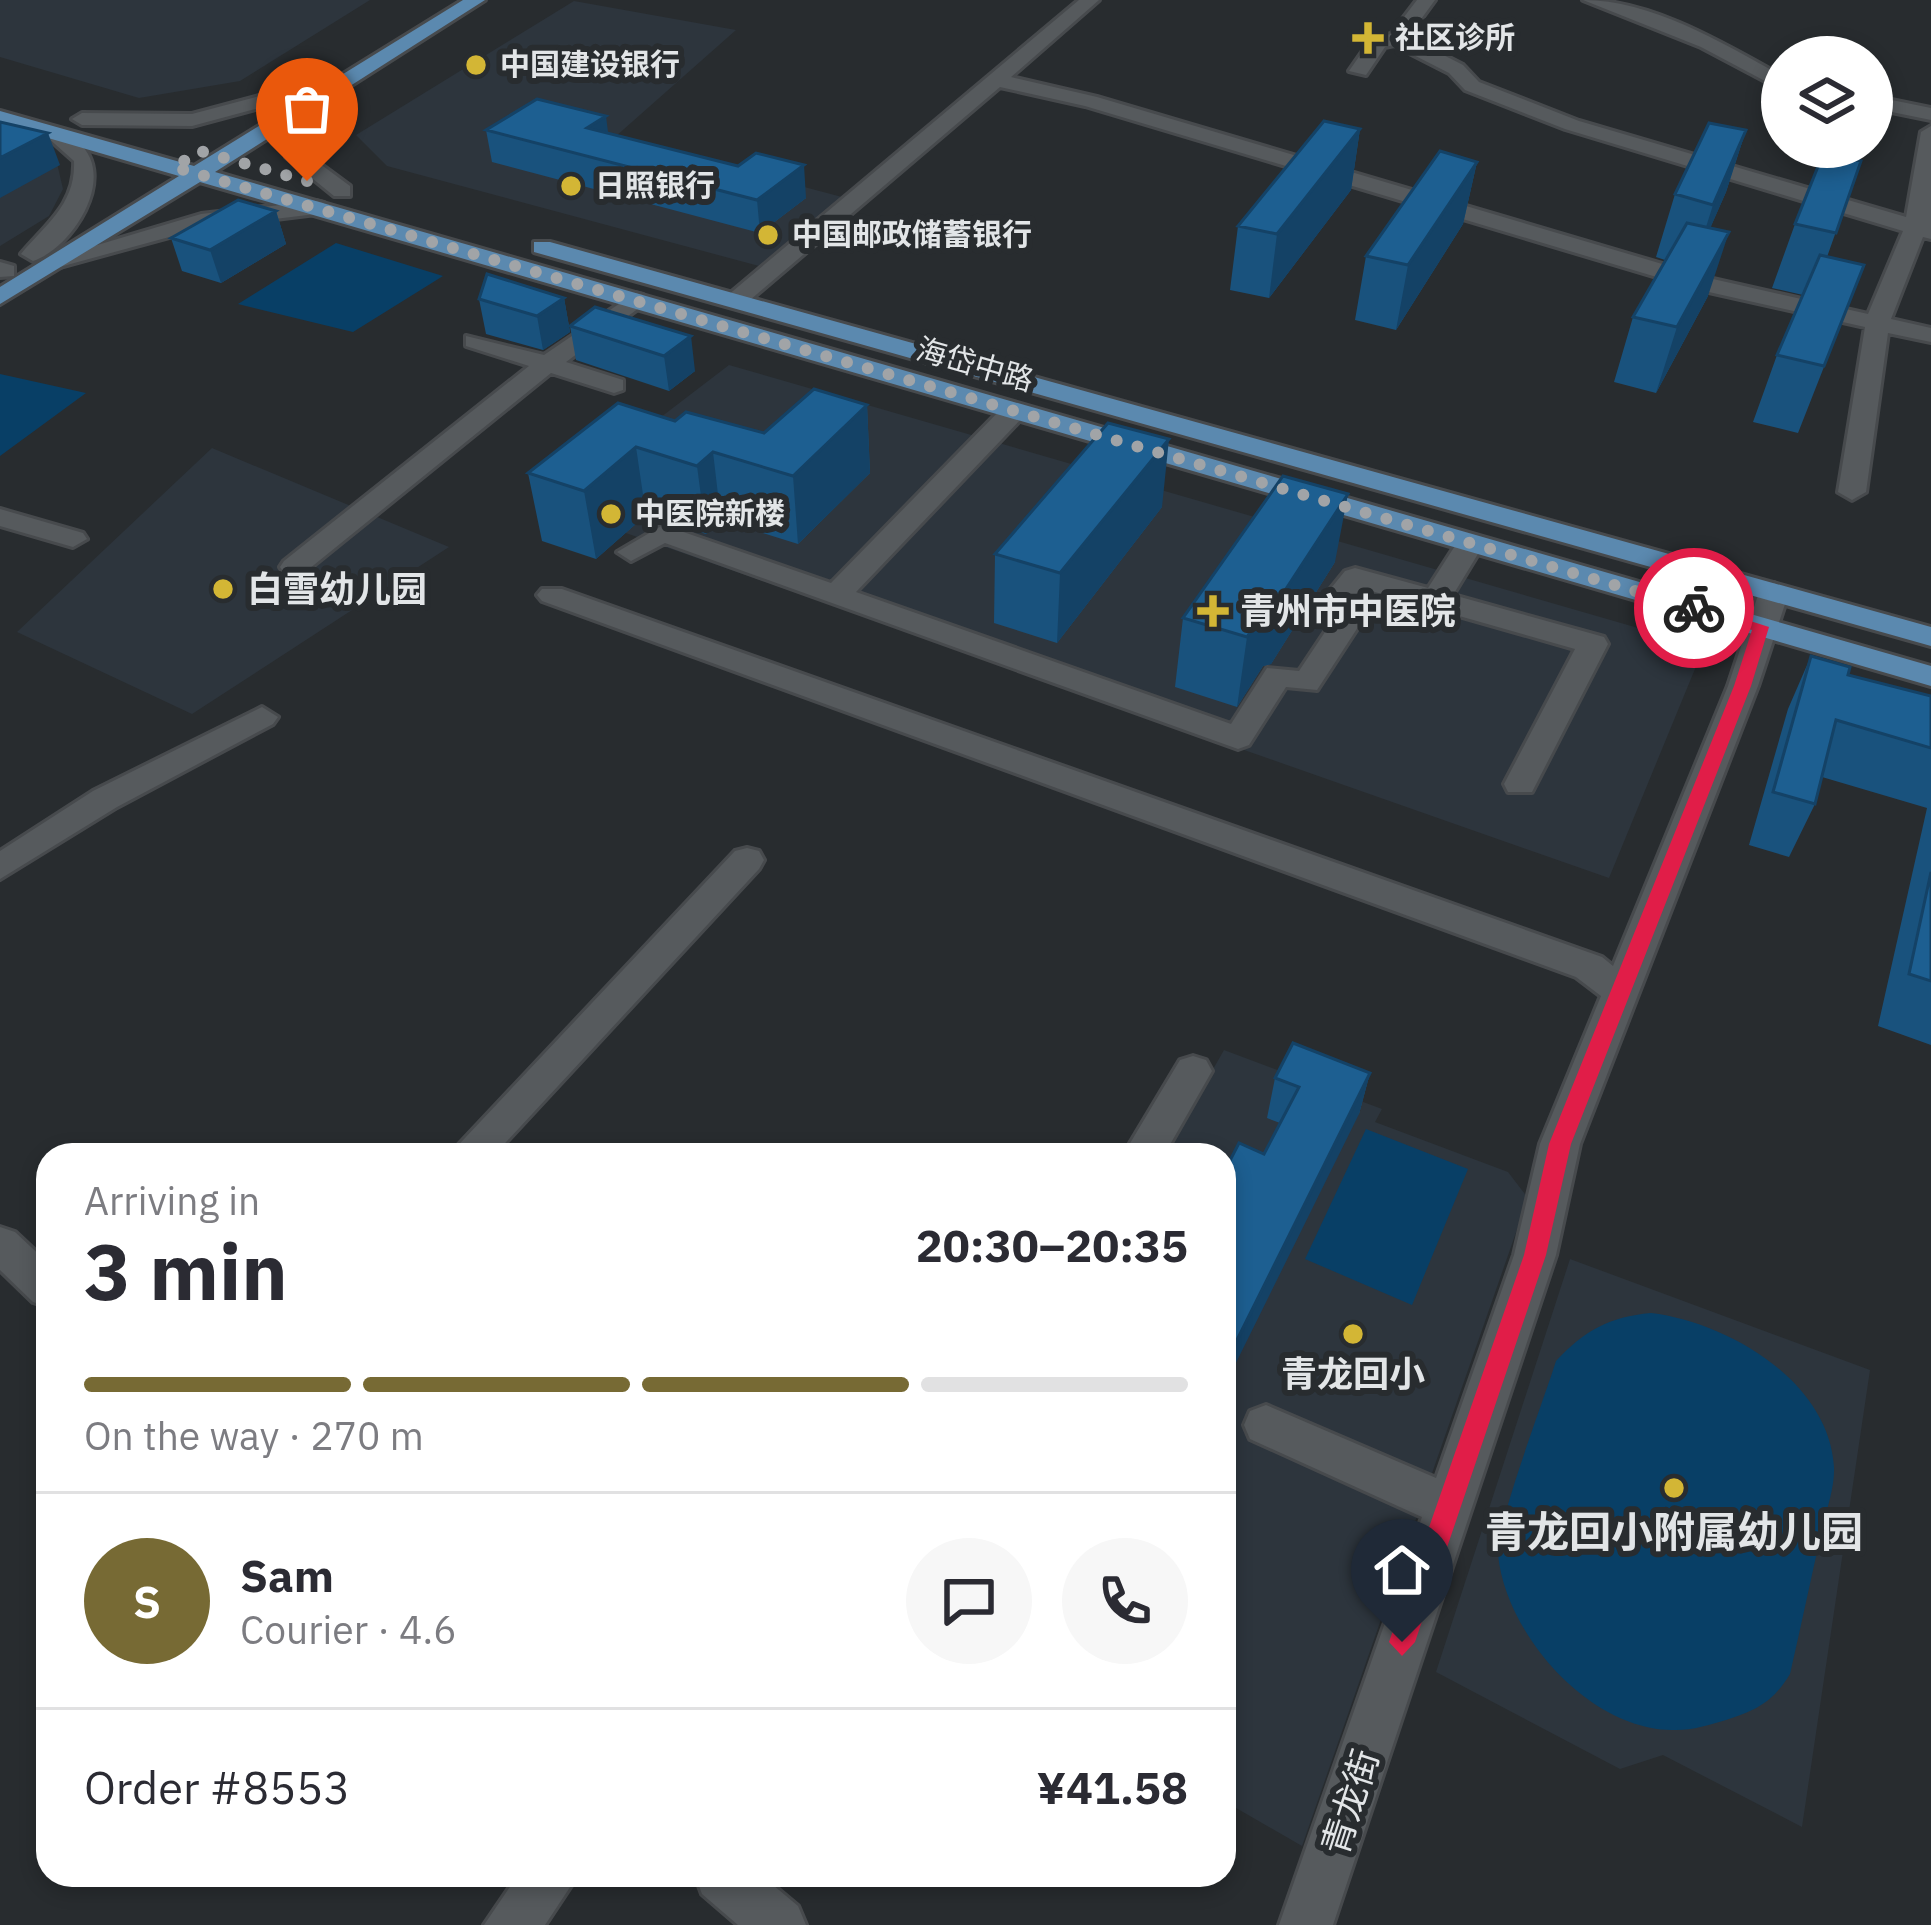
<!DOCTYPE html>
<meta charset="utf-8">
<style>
body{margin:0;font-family:"IBM Plex Sans","Noto Sans SC",sans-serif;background:#f7f7f7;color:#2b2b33;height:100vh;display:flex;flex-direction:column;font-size:45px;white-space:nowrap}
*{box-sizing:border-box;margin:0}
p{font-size:39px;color:#7c7c81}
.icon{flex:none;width:66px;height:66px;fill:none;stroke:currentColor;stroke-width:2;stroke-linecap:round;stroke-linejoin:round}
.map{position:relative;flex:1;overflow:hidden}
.sheet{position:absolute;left:36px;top:1143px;width:1200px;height:744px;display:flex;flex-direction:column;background:#fff;border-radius:36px;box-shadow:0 6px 18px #0003}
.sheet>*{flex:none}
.tools{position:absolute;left:1761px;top:36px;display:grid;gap:24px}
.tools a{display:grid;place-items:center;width:132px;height:132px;border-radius:50%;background:#fff;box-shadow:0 6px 18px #0003;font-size:60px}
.pin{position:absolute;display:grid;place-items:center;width:102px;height:102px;color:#fff;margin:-123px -51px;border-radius:50% 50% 50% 0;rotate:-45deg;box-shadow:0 0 12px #0007}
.pin .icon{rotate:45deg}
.courier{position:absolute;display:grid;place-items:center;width:120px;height:120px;margin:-60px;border:9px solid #e11d48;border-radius:50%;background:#fff;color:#222;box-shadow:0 3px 15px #0007}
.head em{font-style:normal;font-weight:700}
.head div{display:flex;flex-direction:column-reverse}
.head{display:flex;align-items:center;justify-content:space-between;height:204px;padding:0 48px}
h1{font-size:78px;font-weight:700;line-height:90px}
.bar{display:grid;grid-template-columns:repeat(4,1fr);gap:18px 12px;align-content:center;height:144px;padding:0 48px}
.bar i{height:15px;border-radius:9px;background:#e1e1e2}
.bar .active{background:#776a34}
.bar p{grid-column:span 4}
.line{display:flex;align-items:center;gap:30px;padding:0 48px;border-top:3px solid #e1e1e2}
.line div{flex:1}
.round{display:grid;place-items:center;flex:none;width:126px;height:126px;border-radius:63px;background:#f7f7f7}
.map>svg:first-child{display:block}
</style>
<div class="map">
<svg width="1931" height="1925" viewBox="0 0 1931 1925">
<rect width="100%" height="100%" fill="#282c2f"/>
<path fill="#2d353d" d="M0,0H370L240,81L139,98L0,57Z
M574,1L736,30L615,137L842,197L759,266L387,166L356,135Z
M0,142L56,159L63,189L49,216L0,246Z
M729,365L1704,647L1609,878L546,505Z
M212,448L449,547L192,714L17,632Z
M1224,1050L1382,1109L1375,1122L1508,1172L1528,1198L1302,1846L1224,1801V1155H1164Z
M1570,1259L1870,1370L1802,1827L1663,1755L1620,1769L1436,1672Z"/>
<path fill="#083f66" d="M336,243L443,276L353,332L238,304Z
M0,374L86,393L0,456Z
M1366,1129L1468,1169L1412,1305L1305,1259Z
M1651,1313C1727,1322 1829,1381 1834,1467C1835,1487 1826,1511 1822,1530C1811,1578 1801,1626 1790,1674C1773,1702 1757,1710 1726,1720C1709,1725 1690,1731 1672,1730C1588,1729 1505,1633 1498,1554C1496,1525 1545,1397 1556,1361C1585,1330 1609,1317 1651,1313Z"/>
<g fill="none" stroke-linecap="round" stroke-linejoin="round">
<defs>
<path id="street" d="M1079,0H1099L1011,77L1097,97L1713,279L1868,314L1903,231L1565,129L1465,90L1449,73L1394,45L1385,47L1366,75L1349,71L1372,38L1391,34L1417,0H1435L1408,37L1463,65L1479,82L1579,121L1906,217L1921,132L1931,126V239L1923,237L1891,319L1931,328V342L1888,333L1866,492L1852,500L1838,492L1865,327L1700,290L1085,106L1000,87L743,306H727V296Z
M1583,0C1651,0 1723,43 1782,76V90L1701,47Z
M1872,96L1931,108V120L1872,108Z
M0,262L14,266V276L0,277Z
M635,293L643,295V305L566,362L623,380V390L614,393L551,373L304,573H284L280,567L284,561L529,366L466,346V336L544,355Z
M1014,403L1027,411L1023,417L856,592L1231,724L1267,668L1299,671L1331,623L1315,608L1345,571L1355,568L1428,588L1460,538H1480L1484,544L1453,595L1604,637L1608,644L1532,792H1508L1504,784L1575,649L1361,588L1347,606L1362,621L1317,690L1286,687L1249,745L1238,749L665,543L631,561L617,552L663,525L831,583L1005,405Z
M0,509L83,533L87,539L73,547L0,526Z
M1774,583L1789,592L1758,686L1580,1144L1556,1255L1333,1925H1279L1422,1517L1250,1439L1244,1425L1250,1411L1266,1405L1436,1478L1514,1255L1540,1144L1601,996L1576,977L542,601L537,595L542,589H562L1602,957L1613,966L1728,686L1759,592Z
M262,707L278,717L273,724L117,807L0,879V851L93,791Z
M747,848L759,851L764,860L759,869L494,1155H449L735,851Z
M1193,1056L1206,1060L1212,1071L1164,1155H1123L1180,1060Z
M0,1227L15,1232L48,1263V1307L33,1302L0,1270Z
M518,1875H578L545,1925H484Z
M695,1875H761L798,1906L806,1925H738L702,1894Z"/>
<path id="secondary" d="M297,86L307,92L304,96L192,126L82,125L72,119L82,113L192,114Z
M317,90L334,94L307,135L308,155L350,186V196H334L286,157L287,135Z
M46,128C61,125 67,133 78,142C119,177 71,249 33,261L21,254C46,224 76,204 74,161L46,136Z
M316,201L324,203V213L202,228L56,268L44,261L201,214Z"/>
<path id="primary" d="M463,0H485L215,172L1931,666V686L200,182L0,304V287L179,176L0,124V111L194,166Z
M534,242H550L1931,627V646L534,252Z"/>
</defs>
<use href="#street" stroke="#474a4d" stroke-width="6"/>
<use href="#secondary" stroke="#474a4d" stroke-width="6"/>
<use href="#primary" stroke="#474a4d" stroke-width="6"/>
<use href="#street" fill="#565a5d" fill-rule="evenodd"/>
<use href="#secondary" fill="#565a5d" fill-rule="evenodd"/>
<use href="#primary" fill="#5b89af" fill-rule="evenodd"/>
</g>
<path fill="#19527d" d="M1360,129L1351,190L1269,298L1230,290L1238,226Z
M486,130L608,133L806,198L760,233L492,162Z
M1746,130L1726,192L1710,228L1708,296L1656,393L1614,382L1633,317L1665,260L1656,257L1675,194Z
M1861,161L1827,257L1864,265L1798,433L1753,422L1777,355L1803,295L1772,288L1795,224Z
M1477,162L1463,224L1396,330L1355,320L1366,256Z
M276,211L286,244L221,283L182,271L171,238Z
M564,298L570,332L543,350L486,334L479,299Z
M595,307L695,371L669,391L576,360L570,326Z
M867,405L870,473L798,544L721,520L706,534L646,515L596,559L542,541L528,473L675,421L764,433Z
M1162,507L1057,643L994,623L995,554Z
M1335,562L1271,664L1263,666L1237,707L1175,687L1183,618Z
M1811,656L1848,675L1931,696V1045L1878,1026L1927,808L1822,777L1815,804L1789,857L1749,845L1788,709Z
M1370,1073L1359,1114L1264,1154L1280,1123L1267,1118L1275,1078Z"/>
<path fill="#144266" d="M606,116L610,148L587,128Z
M1360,129L1351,190L1269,298L1277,234Z
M1746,130L1726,192L1693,268L1713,205Z
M48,133L60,165L0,198V158Z
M1477,162L1463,224L1396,330L1408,265Z
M804,165L806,198L760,233L757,200Z
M276,211L286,244L221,283L210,250Z
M1729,232L1708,296L1656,393L1677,327Z
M564,298L570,332L543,350L537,316Z
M691,336L695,371L669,391L664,356Z
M867,405L870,473L798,544L793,476Z
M1169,439L1162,507L1057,643L1060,573Z
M636,447L646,515L596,559L584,491Z
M713,452L721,520L706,534L697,466Z
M1348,494L1335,562L1271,664L1263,666L1237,707L1247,637Z
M1370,1073L1359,1114L1224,1387V1366Z"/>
<path fill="#1d5f91" stroke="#144266" stroke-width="3" d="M537,99L606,116L587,128L738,166L756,153L804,165L757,200L486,130Z
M1324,121L1360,129L1277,234L1238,226Z
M0,122L48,133L0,158Z
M1709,123L1746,130L1713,205L1675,194Z
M1440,151L1477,162L1408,265L1366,256Z
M1823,154L1861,161L1836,233L1795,224Z
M238,200L276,211L210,250L171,238Z
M1687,223L1729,232L1677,327L1633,317Z
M1820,255L1864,265L1824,366L1777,355Z
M487,274L564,298L537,316L479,299Z
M595,307L691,336L664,356L570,326Z
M814,389L867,405L793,476L713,452L697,466L636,447L584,491L528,473L618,403L675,421L686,412L764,433Z
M1108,423L1169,439L1060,573L995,554Z
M1283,476L1348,494L1282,595L1274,596L1247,637L1183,618Z
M1811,656L1850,667L1848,675L1931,696V748L1836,720L1815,804L1773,792Z
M1931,872V981L1909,974Z
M1293,1043L1370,1073L1224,1366V1172L1239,1143L1264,1154L1299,1087L1275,1078Z"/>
<path fill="#e11d48" d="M1694,603L1769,627L1751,686L1571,1144L1546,1255L1415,1642L1402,1656L1389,1642L1524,1255L1549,1144L1734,686L1752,630L1689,611Z"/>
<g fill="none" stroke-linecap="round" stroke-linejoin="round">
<path stroke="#a1a4a7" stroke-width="12" stroke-dasharray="0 21.6" d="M307,181L200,151L174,167L1694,608"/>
</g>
<g fill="#d3b635" stroke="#282c2f" stroke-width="4.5">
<path d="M1362 20h12v12h12v12h-12v12h-12v-12h-12v-12h12z"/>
<circle cx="476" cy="65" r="12"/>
<circle cx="571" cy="186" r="12"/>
<circle cx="768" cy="235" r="12"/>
<circle cx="611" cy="514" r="12"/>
<circle cx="223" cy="589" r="12"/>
<path d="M1207 593h12v12h12v12h-12v12h-12v-12h-12v-12h12z"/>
<circle cx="1353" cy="1334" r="12"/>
<circle cx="1674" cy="1488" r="12"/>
</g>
<g text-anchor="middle" stroke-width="12" stroke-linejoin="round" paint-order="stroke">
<g font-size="30" font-weight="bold" fill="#e2e5e7" stroke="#282c2f" text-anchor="start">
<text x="1395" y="48">社区诊所</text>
<text x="500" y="75">中国建设银行</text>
<text x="595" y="196">日照银行</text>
<text x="792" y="245">中国邮政储蓄银行</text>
<text x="635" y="524">中医院新楼</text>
</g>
<g font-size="30" fill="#e2e5e7" stroke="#282c2f">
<text transform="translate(975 365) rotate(16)" y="10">海岱中路</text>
</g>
<g font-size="36" font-weight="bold" fill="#e2e5e7" stroke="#282c2f" text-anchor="start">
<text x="247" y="602">白雪幼儿园</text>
<text x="1240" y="624">青州市中医院</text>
<text x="1353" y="1387" text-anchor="middle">青龙回小</text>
</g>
<g font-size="36" fill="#e2e5e7" stroke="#282c2f">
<text transform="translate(1350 1802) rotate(-72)" y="13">青龙街</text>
</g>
<g font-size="42" font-weight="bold" fill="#e2e5e7" stroke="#282c2f">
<text x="1674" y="1547">青龙回小附属幼儿园</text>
</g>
</g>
</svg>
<div class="tools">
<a><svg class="icon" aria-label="layers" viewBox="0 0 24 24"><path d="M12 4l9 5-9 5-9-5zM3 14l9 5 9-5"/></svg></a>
</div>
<div class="pin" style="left:307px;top:181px;background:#ea580c"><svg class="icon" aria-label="bag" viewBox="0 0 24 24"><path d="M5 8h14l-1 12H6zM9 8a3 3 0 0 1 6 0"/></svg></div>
<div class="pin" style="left:1402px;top:1642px;background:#1f2937"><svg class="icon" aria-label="home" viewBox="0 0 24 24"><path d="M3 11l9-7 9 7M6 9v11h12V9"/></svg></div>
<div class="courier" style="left:1694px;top:608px"><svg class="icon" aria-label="bike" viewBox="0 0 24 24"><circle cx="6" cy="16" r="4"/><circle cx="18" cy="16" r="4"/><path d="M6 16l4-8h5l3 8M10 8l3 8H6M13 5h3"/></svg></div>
<section class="sheet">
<div class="head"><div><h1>3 min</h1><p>Arriving in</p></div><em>20:30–20:35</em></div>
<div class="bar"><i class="active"></i><i class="active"></i><i class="active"></i><i></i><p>On the way · 270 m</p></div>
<div class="line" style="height:216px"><b class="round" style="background:#776a34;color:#fff">S</b><div><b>Sam</b><p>Courier · 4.6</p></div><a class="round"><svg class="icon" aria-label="chat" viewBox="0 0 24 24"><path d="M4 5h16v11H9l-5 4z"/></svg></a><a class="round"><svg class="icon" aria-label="phone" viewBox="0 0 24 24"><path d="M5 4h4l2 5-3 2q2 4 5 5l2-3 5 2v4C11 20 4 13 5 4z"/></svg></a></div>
<div class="line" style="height:156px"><div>Order #8553</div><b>¥41.58</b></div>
</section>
</div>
